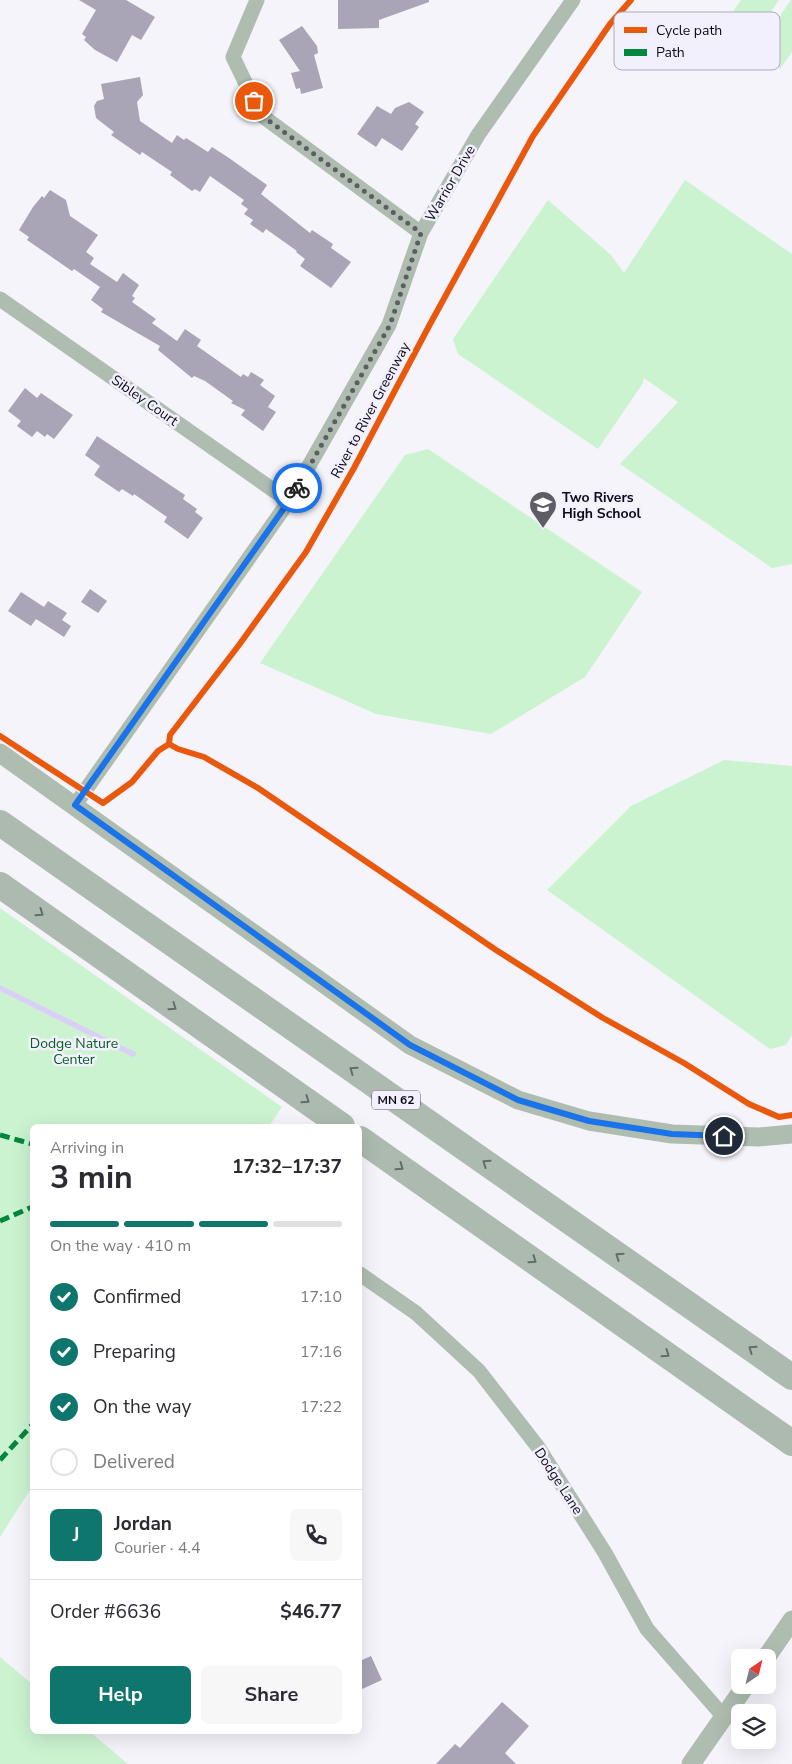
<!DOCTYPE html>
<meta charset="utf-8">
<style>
body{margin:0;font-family:"Nunito Sans",sans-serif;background:#f7f7f7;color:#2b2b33;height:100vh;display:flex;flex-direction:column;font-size:19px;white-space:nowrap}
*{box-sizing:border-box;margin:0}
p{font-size:16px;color:#7c7c81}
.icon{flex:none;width:28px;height:28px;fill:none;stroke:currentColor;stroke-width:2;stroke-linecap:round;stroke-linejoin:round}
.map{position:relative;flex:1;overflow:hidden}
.details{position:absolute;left:30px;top:1124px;width:332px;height:610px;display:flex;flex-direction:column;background:#fff;border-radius:8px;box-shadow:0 5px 20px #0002}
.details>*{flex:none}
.needle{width:32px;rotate:35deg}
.buttons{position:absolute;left:731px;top:1649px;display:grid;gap:10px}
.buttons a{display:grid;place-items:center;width:45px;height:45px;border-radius:8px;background:#fff;box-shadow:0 5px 20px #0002;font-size:25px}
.pin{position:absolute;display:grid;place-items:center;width:42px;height:42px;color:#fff;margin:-21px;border:2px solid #fff;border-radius:50%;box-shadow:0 1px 5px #0007}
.courier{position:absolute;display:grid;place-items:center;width:50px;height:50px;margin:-25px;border:4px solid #1a73e8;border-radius:50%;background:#fff;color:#222;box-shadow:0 1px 6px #0007}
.head em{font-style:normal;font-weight:700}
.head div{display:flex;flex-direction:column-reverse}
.head{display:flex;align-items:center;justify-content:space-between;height:85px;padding:0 20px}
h1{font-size:32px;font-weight:700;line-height:38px}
.bar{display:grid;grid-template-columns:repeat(4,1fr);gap:8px 5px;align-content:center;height:60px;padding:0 20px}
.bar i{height:6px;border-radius:4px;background:#e1e1e2}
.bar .selected{background:#0f766e}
.bar p{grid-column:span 4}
.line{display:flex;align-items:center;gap:12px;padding:0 20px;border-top:1px solid #e1e1e2}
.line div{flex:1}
.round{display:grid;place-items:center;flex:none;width:52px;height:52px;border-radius:8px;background:#f7f7f7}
ol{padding:0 20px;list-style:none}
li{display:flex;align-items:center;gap:15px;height:55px}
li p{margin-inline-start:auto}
li .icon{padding:5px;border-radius:50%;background:#0f766e;color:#fff;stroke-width:4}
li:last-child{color:#7c7c81}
li i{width:28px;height:28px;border:2px solid #e1e1e2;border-radius:50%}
.primary-button{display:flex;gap:10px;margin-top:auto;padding:10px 20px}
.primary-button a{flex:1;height:58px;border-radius:8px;background:#0f766e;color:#fff;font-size:20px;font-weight:700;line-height:58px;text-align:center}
.primary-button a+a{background:#f7f7f7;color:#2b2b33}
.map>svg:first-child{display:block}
</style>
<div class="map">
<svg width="792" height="1764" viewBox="0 0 792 1764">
<rect width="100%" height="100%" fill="#f5f4fa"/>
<path fill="#cbf3d0" d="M741,0H779L747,46L722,28Z
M791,0H792V52L780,69L755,51Z
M685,180L792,254V564L772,568L620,464L678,402L644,378L643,383L598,449L458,354L453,339L548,200L611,255L624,273Z
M428,449L642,592L585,677L491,734L376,714L260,663L405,455Z
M724,760L792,766V1035L786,1045L770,1049L547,890L631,806Z
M0,908L282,1107L269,1126H32V1487L0,1537Z
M0,1657L32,1684V1731H89L128,1764H0Z"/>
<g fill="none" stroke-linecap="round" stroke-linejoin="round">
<path stroke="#d8d0f6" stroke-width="5.5" d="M0,988L133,1054"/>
</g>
<path fill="#a9a4b6" d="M79,0H126L155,17L141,40L132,35L117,62L95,50L84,40L86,37L82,34L96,10Z
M338,0H429V2L379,20V28L338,29Z
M302,26L317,46L318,53L314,55L323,88L301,94L300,88L296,89L291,73L300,71L279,40Z
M140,77L143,95L137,102L140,121L172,143L177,135L184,140L186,138L208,152L212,147L229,158L267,185L261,194L310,233L312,230L333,244L331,248L351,262L331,288L300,266L305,259L296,252L297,251L266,229L263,233L250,224L253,220L244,214L248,209L241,204L244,200L210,176L200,192L195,189L192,191L170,175L172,172L142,152L140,155L111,135L114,132L96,118L94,106L97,101L104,99L101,84Z
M409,102L424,112L415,124L419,127L402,151L382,138L376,147L357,134L377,106L391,114L395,108Z
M50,190L66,200L70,216L98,235L86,252L94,258L90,264L117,282L123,273L139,285L132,296L135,298L132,302L156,319L152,323L177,341L185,329L201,340L197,346L241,377L243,374L248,377L251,372L264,380L260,385L275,396L268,407L276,412L263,431L241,415L245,410L231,403L233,401L205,381L194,376L192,378L158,350L160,346L101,312L103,309L91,300L100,287L74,269L72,271L27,240L29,237L19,230L33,207L42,196L44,198Z
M25,388L37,398L41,393L73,415L54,439L47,434L45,437L37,431L32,437L17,426L21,421L8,411Z
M97,436L185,495L183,499L197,509L195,512L203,518L188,539L164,522L167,517L134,494L133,496L122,489L119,492L94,475L100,466L85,455Z
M90,589L107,601L98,613L81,602Z
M21,592L44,607L48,601L67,613L62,620L71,626L64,637L36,619L31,626L8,611Z
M371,1656L382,1680L360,1690V1661Z
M502,1702L529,1726L505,1753L516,1764H436L455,1744L460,1748Z"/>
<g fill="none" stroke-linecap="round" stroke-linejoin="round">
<path stroke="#aebdb0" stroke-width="15" d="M257,0L233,57L261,115L421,233
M0,299L289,501
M75,805L289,501L389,325L421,233L478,135L573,0
M360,1274L416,1313L479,1371L538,1447L605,1553L647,1629L724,1717"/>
<path stroke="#aebdb0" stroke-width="19" d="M0,753L410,1045L518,1100L589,1121L672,1134L759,1137L792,1134
M766,1658L792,1620
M691,1764L746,1685"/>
<path stroke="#acbab0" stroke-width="26" d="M0,823L792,1377
M0,885L342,1126
M360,1139L792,1443"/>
<path stroke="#00873e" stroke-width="5" stroke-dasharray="10 5" stroke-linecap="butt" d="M0,1135L32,1144
M0,1221L32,1207
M0,1460L32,1425"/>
<defs>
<path id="cycleway" d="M0,736L103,803L132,782L158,751L169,744L170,735L239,645L306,552L354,468L429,326L533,136L610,24L631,0
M169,744L178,749L204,757L258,788L496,950L603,1018L684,1063L749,1104L779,1117L792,1115"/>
</defs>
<use href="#cycleway" stroke="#f3f0fe" stroke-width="9"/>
<use href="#cycleway" stroke="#e8590c" stroke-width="6"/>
</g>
<defs><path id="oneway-chevron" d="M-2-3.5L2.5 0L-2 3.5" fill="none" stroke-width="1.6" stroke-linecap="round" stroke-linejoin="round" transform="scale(1.25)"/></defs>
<g stroke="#646b6a">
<use href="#oneway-chevron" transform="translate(40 913) rotate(35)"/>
<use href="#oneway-chevron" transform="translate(173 1007) rotate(35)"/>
<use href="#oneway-chevron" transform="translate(353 1070) rotate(-145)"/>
<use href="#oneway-chevron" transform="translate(306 1100) rotate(35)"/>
<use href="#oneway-chevron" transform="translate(486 1163) rotate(-145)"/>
<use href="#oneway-chevron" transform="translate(400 1167) rotate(35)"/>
<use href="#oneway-chevron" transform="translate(619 1256) rotate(-145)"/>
<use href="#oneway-chevron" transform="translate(533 1260) rotate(35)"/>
<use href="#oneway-chevron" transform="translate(752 1349) rotate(-145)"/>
<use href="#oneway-chevron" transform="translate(666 1354) rotate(35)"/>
</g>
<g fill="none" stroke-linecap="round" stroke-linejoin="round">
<path stroke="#5e5c65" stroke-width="5" stroke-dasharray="0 9" d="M254,101L261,115L421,233L390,325L297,488"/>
<path stroke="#1a73e8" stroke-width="6" d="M297,488L289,501L75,805L410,1045L518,1100L589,1121L672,1134L724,1136"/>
</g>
<defs>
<symbol id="school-pin" viewBox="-11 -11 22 30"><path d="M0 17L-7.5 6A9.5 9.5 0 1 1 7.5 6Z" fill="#5e5c65" stroke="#f3f0fe"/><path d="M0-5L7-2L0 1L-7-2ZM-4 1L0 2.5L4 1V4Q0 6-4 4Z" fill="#fff"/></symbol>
</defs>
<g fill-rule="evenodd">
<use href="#school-pin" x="527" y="489" width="32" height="43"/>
</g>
<g text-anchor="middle" stroke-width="5" stroke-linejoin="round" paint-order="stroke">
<rect fill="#f3f0fe" stroke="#524f5b" stroke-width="1" x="372" y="1090.5" width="48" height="19" rx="4"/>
<g font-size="12" font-weight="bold" fill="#0d0a15">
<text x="396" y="1104">MN 62</text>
</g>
<g font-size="14" fill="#0d0a15" stroke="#f3f0fe">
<text transform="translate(450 183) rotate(-60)" y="5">Warrior Drive</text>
<text transform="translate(145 400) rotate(35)" y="5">Sibley Court</text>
<text transform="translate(370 410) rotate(-62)" y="5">River to River Greenway</text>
<text transform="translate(559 1481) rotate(57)" y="5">Dodge Lane</text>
</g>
<g font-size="14" font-weight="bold" fill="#0d0a15" stroke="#f3f0fe" text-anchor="start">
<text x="562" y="502">Two Rivers<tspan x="562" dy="16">High School</tspan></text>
</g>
<g font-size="14" fill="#085f1e" stroke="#f3f0fe">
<text x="74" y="1048">Dodge Nature<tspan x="74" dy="16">Center</tspan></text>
</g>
</g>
<rect x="614" y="12" width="166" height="58" rx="8" fill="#f3f0fe" stroke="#aeabb8" stroke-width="1"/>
<rect x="624" y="27" width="23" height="6" fill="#e8590c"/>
<rect x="624" y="49" width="23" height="7" fill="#00873e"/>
<g font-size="14" fill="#0d0a15">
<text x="656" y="35">Cycle path</text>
<text x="656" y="57">Path</text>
</g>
</svg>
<div class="buttons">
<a><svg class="needle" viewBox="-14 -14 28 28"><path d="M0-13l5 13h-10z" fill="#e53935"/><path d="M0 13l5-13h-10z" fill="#7c7c81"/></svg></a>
<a><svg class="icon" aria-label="layers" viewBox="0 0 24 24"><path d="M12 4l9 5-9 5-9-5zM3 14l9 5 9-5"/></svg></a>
</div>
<div class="pin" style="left:254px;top:101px;background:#ea580c"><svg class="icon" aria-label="bag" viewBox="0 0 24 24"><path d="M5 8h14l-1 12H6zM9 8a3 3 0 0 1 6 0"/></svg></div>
<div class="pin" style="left:724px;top:1136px;background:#1f2937"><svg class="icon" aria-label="home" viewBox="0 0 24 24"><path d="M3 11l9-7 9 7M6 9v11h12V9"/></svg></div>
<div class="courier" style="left:297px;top:488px"><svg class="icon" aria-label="bike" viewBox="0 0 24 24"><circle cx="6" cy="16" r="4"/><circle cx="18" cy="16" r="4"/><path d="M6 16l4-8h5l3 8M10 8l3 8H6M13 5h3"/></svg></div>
<section class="details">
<div class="head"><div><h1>3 min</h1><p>Arriving in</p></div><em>17:32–17:37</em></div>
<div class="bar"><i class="selected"></i><i class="selected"></i><i class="selected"></i><i></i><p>On the way · 410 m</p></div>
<ol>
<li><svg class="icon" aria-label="check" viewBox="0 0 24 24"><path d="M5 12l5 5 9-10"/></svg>Confirmed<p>17:10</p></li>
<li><svg class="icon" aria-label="check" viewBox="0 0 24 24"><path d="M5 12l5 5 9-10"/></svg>Preparing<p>17:16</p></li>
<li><svg class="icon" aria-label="check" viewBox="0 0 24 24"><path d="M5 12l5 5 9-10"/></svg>On the way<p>17:22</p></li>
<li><i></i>Delivered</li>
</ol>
<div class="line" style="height:90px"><b class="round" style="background:#0f766e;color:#fff">J</b><div><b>Jordan</b><p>Courier · 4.4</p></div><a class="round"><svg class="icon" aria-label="phone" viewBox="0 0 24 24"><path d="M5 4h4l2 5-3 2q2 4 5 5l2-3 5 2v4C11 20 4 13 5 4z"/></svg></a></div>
<div class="line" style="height:65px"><div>Order #6636</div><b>$46.77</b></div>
<div class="primary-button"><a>Help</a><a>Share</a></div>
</section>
</div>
